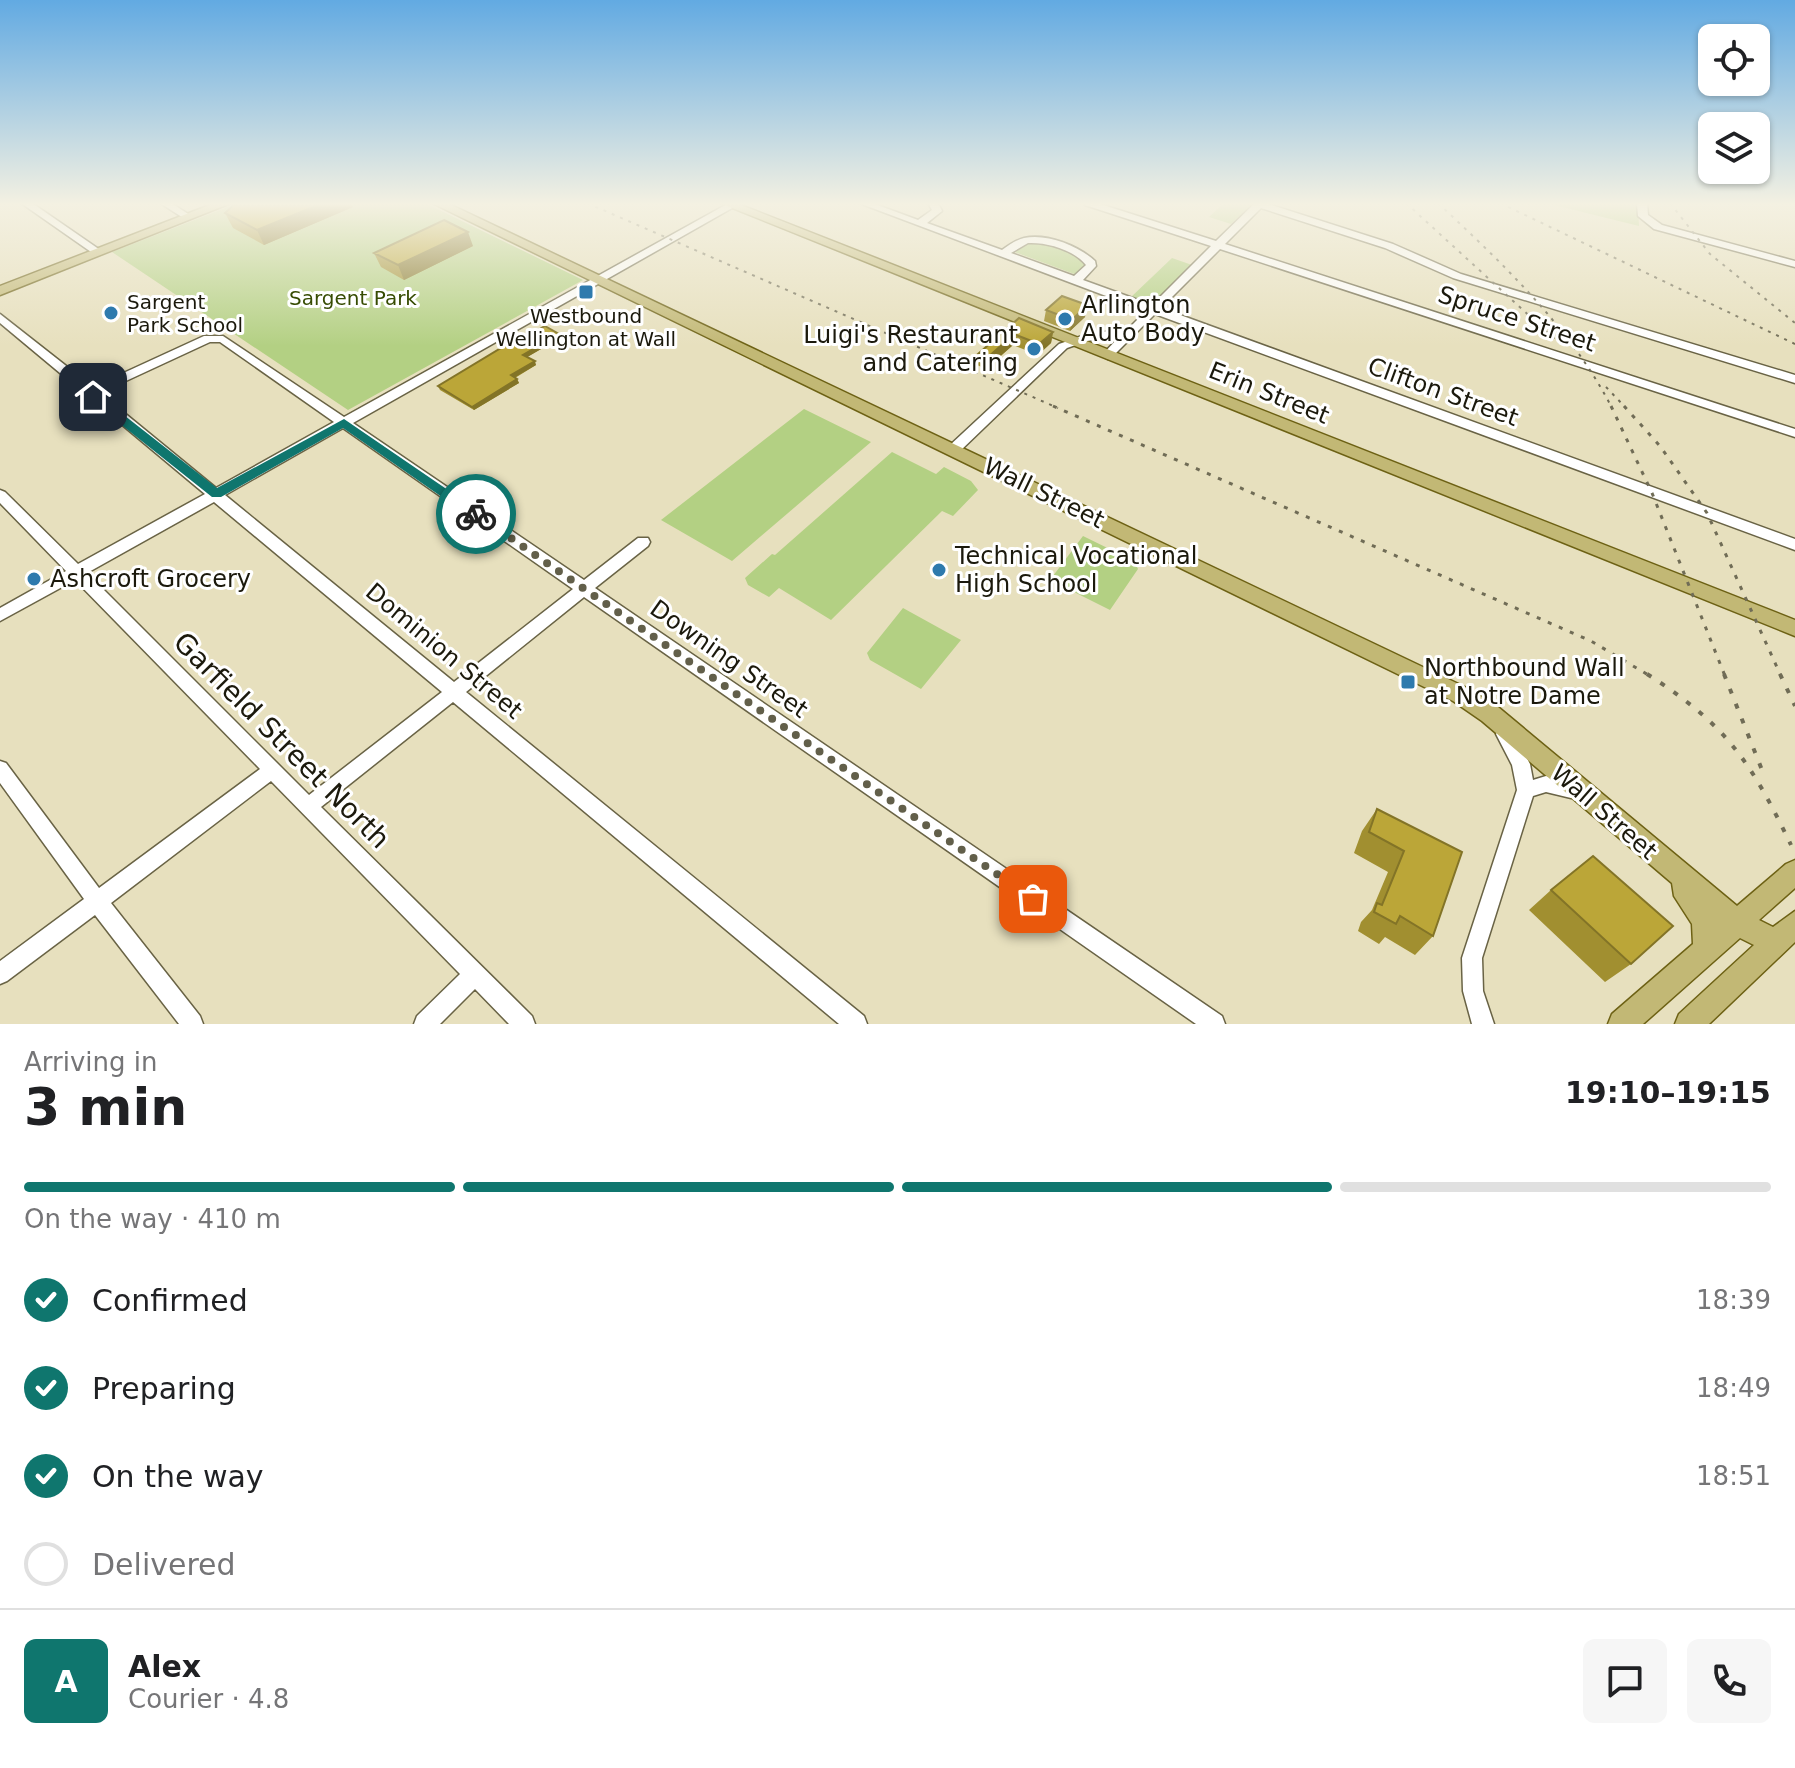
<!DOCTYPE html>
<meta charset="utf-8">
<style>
body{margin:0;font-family:"DejaVu Sans",sans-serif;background:#f6f6f6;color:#202124;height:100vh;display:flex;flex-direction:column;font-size:30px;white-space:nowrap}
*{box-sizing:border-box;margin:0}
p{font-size:26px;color:#757577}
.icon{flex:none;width:44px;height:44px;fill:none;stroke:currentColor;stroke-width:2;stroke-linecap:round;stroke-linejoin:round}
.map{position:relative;height:1024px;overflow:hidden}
.panel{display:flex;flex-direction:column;background:#fff;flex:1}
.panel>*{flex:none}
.controls{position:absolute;left:1698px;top:24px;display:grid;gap:16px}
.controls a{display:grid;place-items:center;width:72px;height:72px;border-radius:12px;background:#fff;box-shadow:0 2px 6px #0004;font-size:40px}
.pin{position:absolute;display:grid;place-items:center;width:68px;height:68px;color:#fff;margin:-34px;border-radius:16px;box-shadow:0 4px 12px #0006}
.courier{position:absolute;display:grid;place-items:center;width:80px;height:80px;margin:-40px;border:6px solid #0f766e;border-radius:50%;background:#fff;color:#222;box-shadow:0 2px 10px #0007}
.headline em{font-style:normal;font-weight:800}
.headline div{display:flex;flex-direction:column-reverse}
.headline{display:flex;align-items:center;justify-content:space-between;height:136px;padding:0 24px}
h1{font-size:52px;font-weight:800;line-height:60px}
.bar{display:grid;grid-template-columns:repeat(4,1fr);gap:12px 8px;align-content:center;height:96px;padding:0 24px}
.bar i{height:10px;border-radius:6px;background:#e0e0e0}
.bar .selected{background:#0f766e}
.bar p{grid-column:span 4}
.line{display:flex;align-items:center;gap:20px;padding:0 24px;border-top:2px solid #e0e0e0}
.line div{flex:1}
.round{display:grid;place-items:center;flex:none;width:84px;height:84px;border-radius:12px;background:#f6f6f6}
ol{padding:0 24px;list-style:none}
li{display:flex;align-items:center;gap:24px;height:88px}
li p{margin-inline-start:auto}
li .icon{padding:8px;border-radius:50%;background:#0f766e;color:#fff;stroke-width:4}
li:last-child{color:#757577}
li i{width:44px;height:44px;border:4px solid #e0e0e0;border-radius:50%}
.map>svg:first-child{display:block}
</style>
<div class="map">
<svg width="1795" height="1024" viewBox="0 0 1795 1024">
<rect width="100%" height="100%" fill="#e7e0be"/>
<path fill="#b3d083" d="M238,203H425L583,280L348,410L112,252Z
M1224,203H1254L1231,224L1209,217Z
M1546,203H1638L1639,226Z
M1028,242C1044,244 1081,250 1087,266L1077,275L1012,251Z
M1172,258L1192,265L1152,306L1130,298Z
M804,409L871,442L732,561L661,520Z
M892,452L936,474L944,467L971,481L978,490L953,516L942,511L831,620L779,588L769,597L748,585L745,578L772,554L775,555Z
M1083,536L1134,561L1138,569L1110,610L1050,580Z
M903,608L961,640L921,689L870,660L867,653Z"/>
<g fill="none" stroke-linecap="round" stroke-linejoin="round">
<defs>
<path id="minor" d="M21,203H32L103,252L98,255L94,254Z
M160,203H171L193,217L185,219Z
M729,203H741L353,423L584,580L638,538H648L650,542L648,546L595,588L1222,1016L1225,1024H1196L584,597L466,692L864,1016L867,1024H839L453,702L321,807L532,1016L535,1024H509L475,989L440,1024H414L417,1016L460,974L271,781L111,903L200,1016L203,1024H179L95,915L7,981L0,984V961L84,899L0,783V761L6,763L99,888L260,769L75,580L0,621V608L66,571L0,503V490L5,492L78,564L205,494L90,398L85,397L84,393L0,323V314L93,387L204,336H223L344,417ZM210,342H220L334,422L216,488L100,393ZM343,428L573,589L454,682L225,495ZM214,502L442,692L309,795L87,573Z
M859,203H872L918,220L932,210L928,203H938L942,211L927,223L1002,250C1009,245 1016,240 1024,238C1047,233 1079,246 1095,261L1096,266L1083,280L1152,305L1211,246L1085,205L1083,203H1097L1216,241L1255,203H1265L1393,244L1461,274L1795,375V383L1453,278L1385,248L1261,208L1225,244L1795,429V437L1220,249L1161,308L1795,539V550L1155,314L1112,357L1108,359L1102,355L1120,336L1087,341L1067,348L959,452H949L947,449L949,446L1059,344L1085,335L1129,328L1146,311ZM1028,243C1047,242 1074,250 1086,265L1074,276L1011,253Z
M1637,203H1647L1648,215L1662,225L1795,261V267L1654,229L1638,216Z
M1505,727L1511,729L1530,764L1533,780L1546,776L1577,784L1580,790L1577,796L1571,798L1546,792L1533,796L1482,958L1483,991L1494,1024H1472L1463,991L1462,958L1517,790L1512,765L1496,734L1499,729Z"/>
<path id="major" d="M215,203H231L0,295V286Z
M432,203H447L1469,689L1498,707L1737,906L1786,864L1795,860V888L1759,920L1773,927L1795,911V942L1709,1024H1675L1679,1014L1754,945L1740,938L1643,1024H1608L1612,1014L1693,944L1692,924L1674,896L1672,883L1482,721L1453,701Z
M720,203H736L1795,620V636Z"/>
</defs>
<use href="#minor" stroke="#696345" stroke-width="3"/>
<use href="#major" stroke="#6d6114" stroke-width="3"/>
<use href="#minor" fill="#fff" fill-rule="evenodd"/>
<use href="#major" fill="#c2b875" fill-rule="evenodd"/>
<path stroke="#706c56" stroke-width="2" stroke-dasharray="3 6" stroke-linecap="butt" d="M587,203L1058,408
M1406,203L1559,343
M1438,203C1503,264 1571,328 1612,408
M1500,203L1795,344
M1670,203L1710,254L1795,323
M1606,387L1626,408"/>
<path stroke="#706c56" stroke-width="3" stroke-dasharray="4 8" stroke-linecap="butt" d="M1053,406L1591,641L1650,676
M1611,406L1652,493L1725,676
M1624,406L1660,446L1707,513L1781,676"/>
<path stroke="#706c56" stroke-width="4" stroke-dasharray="5 11" stroke-linecap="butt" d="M1647,674C1727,725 1751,762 1791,845
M1724,674L1764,775
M1780,674L1795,706"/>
</g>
<path fill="#a18f30" d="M353,207L264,245L233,228L225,213Z
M473,246L404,280L381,267L374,253Z
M1087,305L1085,317L1070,331L1044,321L1046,310Z
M1019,318L1053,332L1051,343L1038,355L1013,345L986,369L977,365L978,354Z
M559,334L560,338L527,357L536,365L515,378L517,379L519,383L474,410L440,390L438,386L509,347Z
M1377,809L1462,852L1433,936L1415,955L1385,937L1379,944L1358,931L1361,922L1372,910L1388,872L1354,853L1362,831Z
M1551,890L1631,964L1605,982L1529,910Z"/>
<path fill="#837427" d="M323,203H351L353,207L264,245L257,230Z
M468,232L473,246L404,280L398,265Z
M1087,305L1085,317L1070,331L1072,320Z
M1053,332L1051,343L1038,355L1039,344Z
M559,334L560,338L524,359L523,355Z
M1014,334L1013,345L986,369L987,358Z
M535,361L536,365L512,379L511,375Z
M517,379L519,383L474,410L472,407Z"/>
<path fill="#bba638" stroke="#837427" stroke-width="2" d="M236,203H323L257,230L225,213Z
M444,220L468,232L398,265L374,253Z
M1062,296L1087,305L1072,320L1046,310Z
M1019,318L1053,332L1039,344L1014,334L987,358L978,354Z
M545,326L559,334L523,355L535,361L511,375L517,379L472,407L438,386L506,345L509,347Z
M1377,809L1462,852L1433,936L1400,916L1396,924L1374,912L1377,903L1382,905L1404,851L1369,832Z
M1593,856L1673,926L1631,964L1551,890Z"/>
<linearGradient id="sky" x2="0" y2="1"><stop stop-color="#62aae2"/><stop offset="0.59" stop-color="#f4f1e2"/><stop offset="1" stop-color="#f4f1e2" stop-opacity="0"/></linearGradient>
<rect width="1795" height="346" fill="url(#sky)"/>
<path fill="#0f766e" d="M89,394H97L217,488L344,419L483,514L476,519L472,518L343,428L221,497H212L89,399Z"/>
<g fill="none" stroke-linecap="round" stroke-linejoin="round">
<path stroke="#625f4a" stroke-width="8" stroke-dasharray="0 14.4" d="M476,514L1033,899"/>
</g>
<g fill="#2e7aad" stroke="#fff" stroke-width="3">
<rect x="578" y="284" width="16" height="16" rx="4"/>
<circle cx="111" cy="313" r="8"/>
<circle cx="1065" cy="319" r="8"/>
<circle cx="1034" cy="349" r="8"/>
<circle cx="939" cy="570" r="8"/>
<circle cx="34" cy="579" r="8"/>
<rect x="1400" y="674" width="16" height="16" rx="4"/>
</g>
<g text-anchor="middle" stroke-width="6" stroke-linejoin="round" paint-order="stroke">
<g font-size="20" fill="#374c03" stroke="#fff">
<text x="353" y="305">Sargent Park</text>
</g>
<g font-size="20" fill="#1b190c" stroke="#fff" text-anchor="start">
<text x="127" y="309">Sargent<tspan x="127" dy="23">Park School</tspan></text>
<text x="586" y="323" text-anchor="middle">Westbound<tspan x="586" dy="23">Wellington at Wall</tspan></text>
</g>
<g font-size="24" fill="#1b190c" stroke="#fff" text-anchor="start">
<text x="1081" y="313">Arlington<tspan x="1081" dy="28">Auto Body</tspan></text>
<text x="1018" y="343" text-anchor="end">Luigi's Restaurant<tspan x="1018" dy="28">and Catering</tspan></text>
<text x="955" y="564">Technical Vocational<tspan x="955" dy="28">High School</tspan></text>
<text x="50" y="587">Ashcroft Grocery</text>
<text x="1424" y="676">Northbound Wall<tspan x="1424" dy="28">at Notre Dame</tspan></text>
</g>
<g font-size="24" fill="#1b190c" stroke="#fff">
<text transform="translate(1517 319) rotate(18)" y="8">Spruce Street</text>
<text transform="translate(1443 392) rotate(20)" y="8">Clifton Street</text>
<text transform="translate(1269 393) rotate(22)" y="8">Erin Street</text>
<text transform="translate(1044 493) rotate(26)" y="8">Wall Street</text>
<text transform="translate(444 651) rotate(40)" y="8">Dominion Street</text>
<text transform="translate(729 659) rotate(35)" y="8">Downing Street</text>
<text transform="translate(1604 812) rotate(41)" y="8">Wall Street</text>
</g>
<g font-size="28" fill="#1b190c" stroke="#fff">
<text transform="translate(282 740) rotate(45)" y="10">Garfield Street North</text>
</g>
</g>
</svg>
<div class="controls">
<a><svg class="icon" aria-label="locate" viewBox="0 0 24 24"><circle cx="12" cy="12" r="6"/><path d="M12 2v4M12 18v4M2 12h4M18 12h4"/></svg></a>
<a><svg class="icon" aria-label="layers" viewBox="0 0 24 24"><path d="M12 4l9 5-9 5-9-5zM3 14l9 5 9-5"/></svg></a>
</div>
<div class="pin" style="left:1033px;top:899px;background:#ea580c"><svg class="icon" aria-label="bag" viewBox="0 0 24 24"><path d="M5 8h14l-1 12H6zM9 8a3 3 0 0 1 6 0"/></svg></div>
<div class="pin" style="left:93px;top:397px;background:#1f2937"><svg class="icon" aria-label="home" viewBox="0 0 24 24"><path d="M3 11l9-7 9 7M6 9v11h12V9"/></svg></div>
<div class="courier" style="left:476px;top:514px"><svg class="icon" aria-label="bike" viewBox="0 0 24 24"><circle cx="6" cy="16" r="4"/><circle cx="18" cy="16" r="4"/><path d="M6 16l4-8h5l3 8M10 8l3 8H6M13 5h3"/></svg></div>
</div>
<section class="panel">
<div class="headline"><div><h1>3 min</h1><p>Arriving in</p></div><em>19:10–19:15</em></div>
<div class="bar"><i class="selected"></i><i class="selected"></i><i class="selected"></i><i></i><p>On the way · 410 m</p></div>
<ol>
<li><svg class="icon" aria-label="check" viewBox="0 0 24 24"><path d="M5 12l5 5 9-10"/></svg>Confirmed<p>18:39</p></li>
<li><svg class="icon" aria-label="check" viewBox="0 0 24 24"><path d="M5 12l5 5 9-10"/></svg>Preparing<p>18:49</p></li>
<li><svg class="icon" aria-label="check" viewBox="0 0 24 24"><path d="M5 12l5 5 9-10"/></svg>On the way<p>18:51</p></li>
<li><i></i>Delivered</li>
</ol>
<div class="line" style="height:144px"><b class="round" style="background:#0f766e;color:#fff">A</b><div><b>Alex</b><p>Courier · 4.8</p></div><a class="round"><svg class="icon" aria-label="chat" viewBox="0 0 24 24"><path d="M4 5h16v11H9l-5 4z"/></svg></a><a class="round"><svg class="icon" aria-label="phone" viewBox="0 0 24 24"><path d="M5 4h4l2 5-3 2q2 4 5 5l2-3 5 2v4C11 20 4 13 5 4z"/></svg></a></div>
</section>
